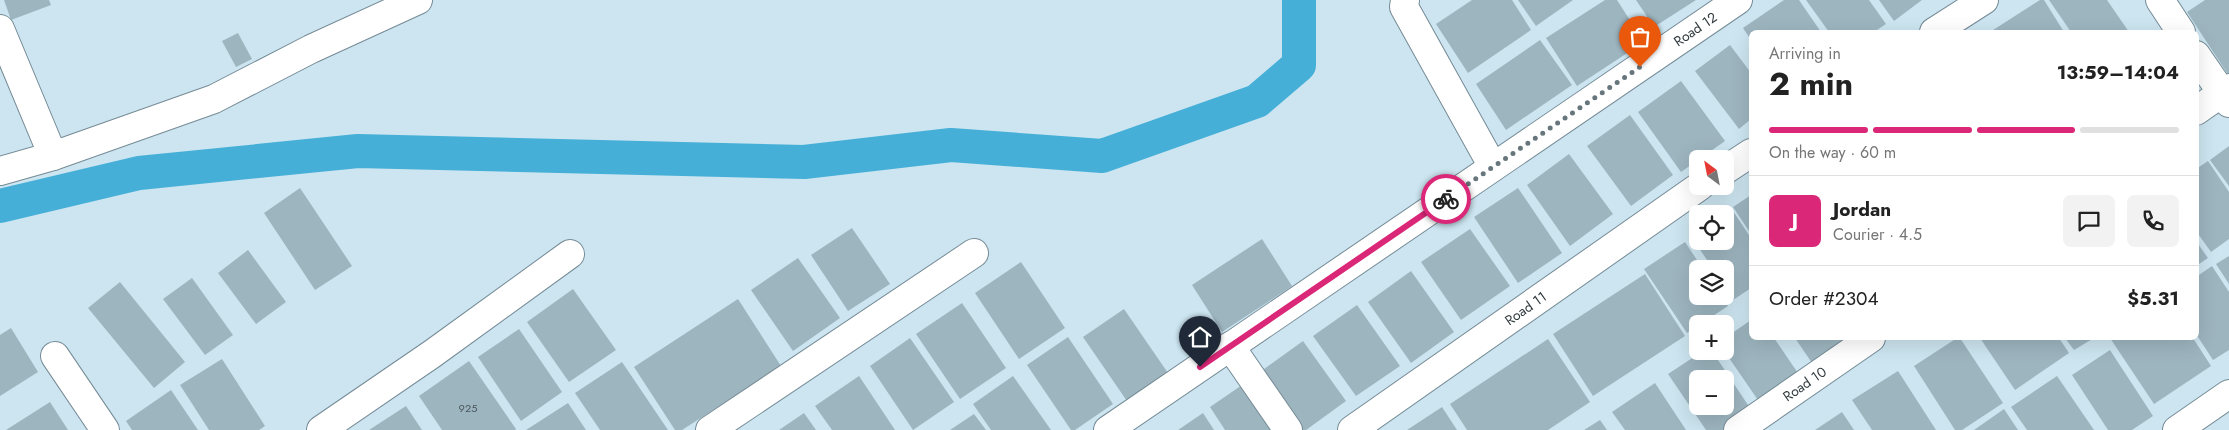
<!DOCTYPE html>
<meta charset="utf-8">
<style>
body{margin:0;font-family:Jost,sans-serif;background:#f2f2f2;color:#222;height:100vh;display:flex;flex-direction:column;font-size:19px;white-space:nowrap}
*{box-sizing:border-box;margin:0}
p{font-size:16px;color:#767676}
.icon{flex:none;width:28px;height:28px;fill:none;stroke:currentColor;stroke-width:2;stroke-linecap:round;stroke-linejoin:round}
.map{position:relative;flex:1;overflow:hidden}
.panel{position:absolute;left:1749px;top:30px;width:450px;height:310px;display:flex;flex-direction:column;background:#fff;border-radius:8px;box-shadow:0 5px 20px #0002}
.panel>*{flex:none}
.needle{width:32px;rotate:328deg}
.fabs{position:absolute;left:1689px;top:150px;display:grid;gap:10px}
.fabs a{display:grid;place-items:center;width:45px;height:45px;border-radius:8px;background:#fff;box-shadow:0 5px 20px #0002;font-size:25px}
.pin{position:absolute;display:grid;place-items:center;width:42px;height:42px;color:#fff;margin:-51px -21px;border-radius:50% 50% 50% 0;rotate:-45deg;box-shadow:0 0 5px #0007}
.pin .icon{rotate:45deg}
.courier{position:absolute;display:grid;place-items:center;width:50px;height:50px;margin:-25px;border:4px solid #db2777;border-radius:50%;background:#fff;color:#222;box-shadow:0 1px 6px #0007}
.overview em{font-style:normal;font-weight:700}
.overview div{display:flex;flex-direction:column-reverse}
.overview{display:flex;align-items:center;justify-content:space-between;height:85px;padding:0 20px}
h1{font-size:32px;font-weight:700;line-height:38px}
.bar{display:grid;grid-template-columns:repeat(4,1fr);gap:8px 5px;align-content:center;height:60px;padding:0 20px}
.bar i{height:6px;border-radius:4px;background:#e0e0e0}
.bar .on{background:#db2777}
.bar p{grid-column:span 4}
.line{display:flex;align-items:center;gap:12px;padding:0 20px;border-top:1px solid #e0e0e0}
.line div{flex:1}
.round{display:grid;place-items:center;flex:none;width:52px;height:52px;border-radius:8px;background:#f2f2f2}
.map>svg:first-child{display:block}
</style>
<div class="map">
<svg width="2229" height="430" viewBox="0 0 2229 430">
<rect width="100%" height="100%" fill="#cce5f0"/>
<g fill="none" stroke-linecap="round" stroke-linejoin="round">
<path stroke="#46afd7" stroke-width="34" d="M0,206L139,173L358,151L804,162L951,145L1102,156L1257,101L1299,65V0"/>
</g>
<path fill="#9db5bf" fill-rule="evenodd" d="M4,0H49L51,5L11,20Z
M1472,0H1512L1531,30L1468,73L1436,24Z
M1518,0H1573L1536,26Z
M1605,0H1617L1644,42L1577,86L1546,38Z
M1636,0H1696L1654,27Z
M1784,0H1799L1821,32H1751V40L1743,28Z
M1806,0H1869L1886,24L1874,32H1829Z
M1879,0H1922L1894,21Z
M2040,0H2044L2064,32H1990Z
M2049,0H2107L2129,32H2071Z
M2205,0H2229V76L2187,12Z
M238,33L252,59L236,67L222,41Z
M1540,40L1572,85L1506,130L1476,84Z
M1730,45L1751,73V119L1739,129L1695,71Z
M1681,81L1725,141L1681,172L1638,112Z
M1630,115L1673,175L1631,206L1587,146Z
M2229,146V186L2210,160Z
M1569,154L1613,214L1570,246L1527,185Z
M2208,161L2229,192V239L2211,252L2196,231V169Z
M300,188L352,266L315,290L264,213Z
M1518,188L1562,253L1518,283L1474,217Z
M1751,195V234L1733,207Z
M1731,208L1751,238V288L1733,300L1725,287V269H1713L1691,236L1698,231V241H1725V213Z
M852,228L890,284L848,311L811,255Z
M1470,229L1510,286L1461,320L1421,262Z
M1262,239L1292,286L1222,332L1192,285Z
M2196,241L2208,258L2196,266Z
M1685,242L1703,269H1698V296H1721L1728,306L1687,333L1644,269Z
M248,250L286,302L256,324L218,273Z
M2229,256V284L2216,264Z
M798,258L840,318L793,351L751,290Z
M1021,262L1065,328L1019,359L975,293Z
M2212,266L2229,292V350L2213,360L2196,334V277Z
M1411,271L1454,332L1411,363L1368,302Z
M1645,274L1685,336L1593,396L1553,334Z
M192,278L233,335L205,355L163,299Z
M120,282L185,362L154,388L88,308Z
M573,289L616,350L569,382L527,322Z
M738,299L781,366L682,430H675L634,367Z
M962,303L1006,368L960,399L916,334Z
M1357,305L1400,366L1356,396L1313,336Z
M1124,309L1170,376L1129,404L1083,337Z
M1751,320V338H1774L1802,379L1762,406L1725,352V338Z
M11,328L38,372L0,396V335Z
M519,329L562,392L521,421L478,357Z
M1068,337L1113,404L1075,430H1071L1027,365Z
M910,338L954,402L913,430L870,366Z
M1795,338H1850L1812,363Z
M1957,338H1960L2003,403L1962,430H1955L1914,366Z
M1980,338H2059L2069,353L2015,390Z
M2065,338H2094L2074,350Z
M2110,338H2193L2211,366L2154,404Z
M1548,339L1590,402L1548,430H1467L1450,404Z
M1303,341L1346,401L1306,430H1302L1260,372Z
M2110,350L2153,416L2132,430H2108L2072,375Z
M1703,351H1712L1752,411L1723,430H1706L1668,374ZM1698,379H1725V406H1698Z
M222,359L265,426L259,430H209L180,385Z
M469,361L516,429L515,430H442L419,396Z
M622,362L668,430H600L575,393Z
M1898,371L1936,430H1872L1852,400Z
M859,376L895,430H832L815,406Z
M1013,376L1051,430H991L973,404Z
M2057,376L2094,430H2027L2011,407Z
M1245,383L1276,430H1225L1210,407Z
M1655,383L1686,430H1625L1612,412Z
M171,390L198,430H132L126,421Z
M50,402L68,430H6Z
M568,403L586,430H526Z
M406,406L422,430H369Z
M1442,407L1457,430H1407Z
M2004,409L2018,430H1974Z
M1842,412L1854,430H1815Z
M804,413L816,430H779Z
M1203,413L1214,430H1178Z
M974,414L986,430H950Z
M1600,420L1607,430H1584Z"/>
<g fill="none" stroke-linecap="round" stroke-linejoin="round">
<defs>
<g id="street">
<path d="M1405,0L1404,7L1493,167"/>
<path d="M2160,0L2181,32"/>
<path d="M0,29L53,156"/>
<path d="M1934,32L1984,0"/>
<path d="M2196,55L2229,103"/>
<path d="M2196,111L2229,88"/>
<path d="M1725,170L1751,153"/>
<path d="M0,171L53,156L214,99L311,49L418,0"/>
<path d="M1230,346L1288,430"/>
<path d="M55,356L105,430"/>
<path d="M321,430L432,354L570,254"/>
<path d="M710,430L974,253"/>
<path id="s1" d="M1108,430L1738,0"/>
<path id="s2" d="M1352,430L1700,186"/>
<path id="s3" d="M1738,430L1871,338"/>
</g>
<path id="secondary" d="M2177,430L2229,394"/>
</defs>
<use href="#street" stroke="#758b96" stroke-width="30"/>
<use href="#secondary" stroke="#758b96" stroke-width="30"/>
<use href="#street" stroke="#fff" stroke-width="28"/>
<use href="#secondary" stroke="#fff" stroke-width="28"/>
</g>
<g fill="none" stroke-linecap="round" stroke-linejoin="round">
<path stroke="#67767c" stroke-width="5" stroke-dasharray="0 9" d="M1446,199L1640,67"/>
<path stroke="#db2777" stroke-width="6" d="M1200,367L1446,199"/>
</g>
<g text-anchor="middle" stroke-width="5" stroke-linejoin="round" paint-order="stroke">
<g font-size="11" fill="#4b595e">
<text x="468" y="412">925</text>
</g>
<g font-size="14" fill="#303a3e" stroke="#fff">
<text dy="5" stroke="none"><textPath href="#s1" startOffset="711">Road 12</textPath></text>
<text dy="5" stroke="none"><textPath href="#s2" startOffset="212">Road 11</textPath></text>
<text dy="5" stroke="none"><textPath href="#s3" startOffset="81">Road 10</textPath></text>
</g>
</g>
</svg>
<div class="fabs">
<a><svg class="needle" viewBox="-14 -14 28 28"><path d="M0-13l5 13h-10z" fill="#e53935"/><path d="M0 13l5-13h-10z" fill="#767676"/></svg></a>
<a><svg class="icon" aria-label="locate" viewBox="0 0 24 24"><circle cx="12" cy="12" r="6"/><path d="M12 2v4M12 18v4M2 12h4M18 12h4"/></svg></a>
<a><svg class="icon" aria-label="layers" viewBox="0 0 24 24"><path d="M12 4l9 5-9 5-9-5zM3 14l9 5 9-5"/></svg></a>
<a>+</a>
<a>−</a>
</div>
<div class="pin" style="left:1640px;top:67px;background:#ea580c"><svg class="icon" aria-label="bag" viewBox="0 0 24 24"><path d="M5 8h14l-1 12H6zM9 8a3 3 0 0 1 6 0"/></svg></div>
<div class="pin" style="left:1200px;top:367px;background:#1f2937"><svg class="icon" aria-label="home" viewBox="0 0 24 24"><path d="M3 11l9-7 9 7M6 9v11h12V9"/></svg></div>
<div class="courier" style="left:1446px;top:199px"><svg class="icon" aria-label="bike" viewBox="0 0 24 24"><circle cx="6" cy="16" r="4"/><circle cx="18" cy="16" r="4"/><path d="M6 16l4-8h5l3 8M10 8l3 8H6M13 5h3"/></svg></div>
<section class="panel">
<div class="overview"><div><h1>2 min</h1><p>Arriving in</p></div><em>13:59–14:04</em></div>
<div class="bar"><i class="on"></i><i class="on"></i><i class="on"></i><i></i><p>On the way · 60 m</p></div>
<div class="line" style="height:90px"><b class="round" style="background:#db2777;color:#fff">J</b><div><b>Jordan</b><p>Courier · 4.5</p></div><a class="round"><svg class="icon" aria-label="chat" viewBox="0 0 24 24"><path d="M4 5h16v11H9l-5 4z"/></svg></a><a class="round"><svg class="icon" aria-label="phone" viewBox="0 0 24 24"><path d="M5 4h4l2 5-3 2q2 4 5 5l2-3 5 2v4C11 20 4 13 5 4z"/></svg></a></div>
<div class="line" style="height:65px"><div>Order #2304</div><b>$5.31</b></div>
</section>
</div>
